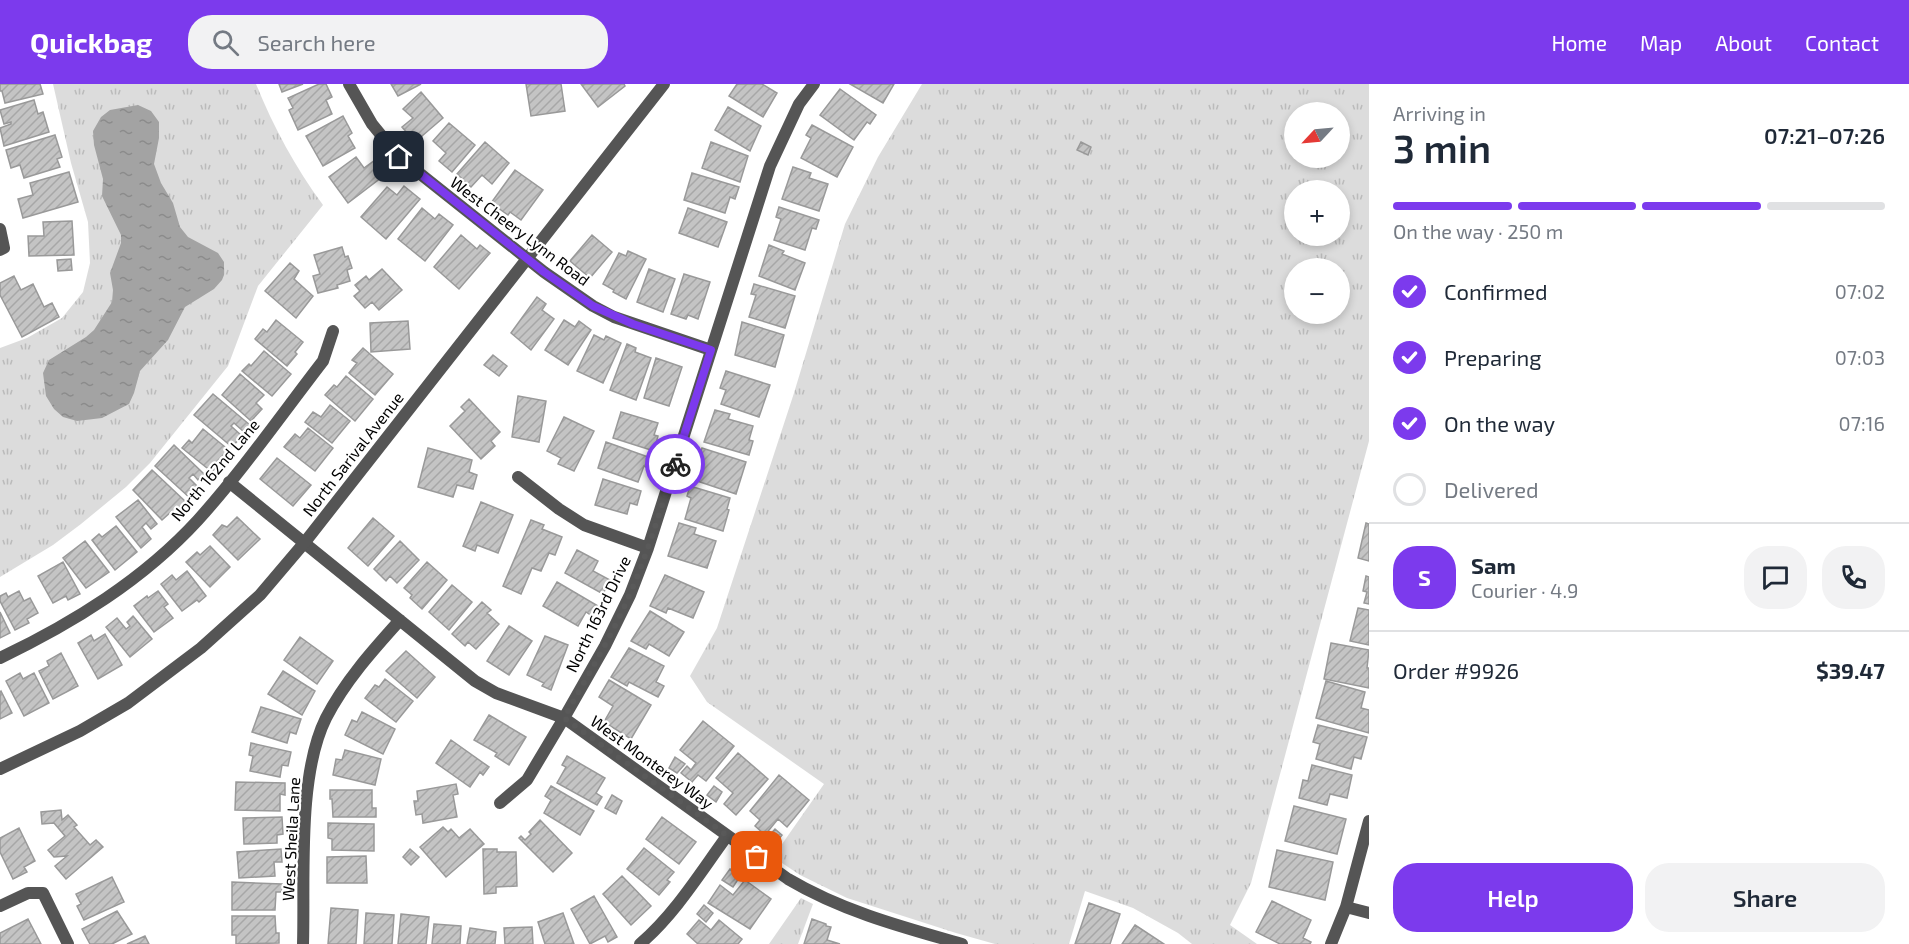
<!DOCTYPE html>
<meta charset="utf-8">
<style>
body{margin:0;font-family:"Exo 2",sans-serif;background:#f2f2f3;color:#1f2937;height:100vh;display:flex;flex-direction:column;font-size:22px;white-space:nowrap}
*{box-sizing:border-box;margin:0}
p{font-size:20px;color:#747a83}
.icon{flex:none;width:33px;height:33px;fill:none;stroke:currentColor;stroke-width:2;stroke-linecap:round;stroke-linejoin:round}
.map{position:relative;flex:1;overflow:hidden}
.details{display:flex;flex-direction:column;background:#fff;width:540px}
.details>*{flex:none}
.needle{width:39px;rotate:244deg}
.fabs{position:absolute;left:1284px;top:18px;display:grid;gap:12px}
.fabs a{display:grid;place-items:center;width:66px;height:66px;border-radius:50%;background:#fff;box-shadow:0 3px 9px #0003;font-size:30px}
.pin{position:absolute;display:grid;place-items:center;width:51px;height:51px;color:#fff;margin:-26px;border-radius:12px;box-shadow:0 3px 9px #0006}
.courier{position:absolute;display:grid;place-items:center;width:60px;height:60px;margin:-30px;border:4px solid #7c3aed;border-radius:50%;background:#fff;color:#222;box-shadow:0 2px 8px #0007}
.head em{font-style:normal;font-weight:600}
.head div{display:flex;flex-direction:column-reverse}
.head{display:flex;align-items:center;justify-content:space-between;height:102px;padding:0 24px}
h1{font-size:39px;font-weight:600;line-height:45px}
.bar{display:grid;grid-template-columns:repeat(4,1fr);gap:9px 6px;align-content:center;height:72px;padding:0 24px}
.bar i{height:8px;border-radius:4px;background:#e0e1e3}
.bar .current{background:#7c3aed}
.bar p{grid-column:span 4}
.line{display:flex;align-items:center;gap:15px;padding:0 24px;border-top:2px solid #e0e1e3}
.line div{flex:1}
.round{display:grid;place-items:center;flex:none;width:63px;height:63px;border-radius:24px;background:#f2f2f3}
ol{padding:0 24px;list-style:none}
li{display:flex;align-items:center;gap:18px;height:66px}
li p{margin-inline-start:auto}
li .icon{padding:6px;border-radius:50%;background:#7c3aed;color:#fff;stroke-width:4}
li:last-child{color:#747a83}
li i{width:33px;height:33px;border:3px solid #e0e1e3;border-radius:50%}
.button{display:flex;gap:12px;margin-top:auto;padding:12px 24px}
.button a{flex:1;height:69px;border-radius:24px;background:#7c3aed;color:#fff;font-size:24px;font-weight:600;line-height:69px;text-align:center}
.button a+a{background:#f2f2f3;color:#1f2937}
header{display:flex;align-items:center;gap:36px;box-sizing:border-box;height:84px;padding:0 30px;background:#7c3aed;color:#fff}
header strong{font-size:28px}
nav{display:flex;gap:33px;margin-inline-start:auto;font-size:21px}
.search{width:420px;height:54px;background:#f2f2f3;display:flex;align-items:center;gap:15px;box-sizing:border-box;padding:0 21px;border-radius:24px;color:#747a83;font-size:22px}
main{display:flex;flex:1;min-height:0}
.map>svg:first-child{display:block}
</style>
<header>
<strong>Quickbag</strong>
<div class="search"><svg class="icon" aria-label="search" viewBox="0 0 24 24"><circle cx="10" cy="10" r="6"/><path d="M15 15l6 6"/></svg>Search here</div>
<nav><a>Home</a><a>Map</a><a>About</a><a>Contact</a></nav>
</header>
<main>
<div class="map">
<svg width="1369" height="860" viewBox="0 0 1369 860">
<defs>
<pattern id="grass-tufts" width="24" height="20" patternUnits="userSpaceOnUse" patternTransform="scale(1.5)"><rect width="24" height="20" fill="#dcdcdc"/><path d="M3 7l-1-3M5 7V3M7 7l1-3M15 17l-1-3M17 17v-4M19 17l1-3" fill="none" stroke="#bbb"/></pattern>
<pattern id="water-ripples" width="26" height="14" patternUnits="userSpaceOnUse" patternTransform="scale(1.5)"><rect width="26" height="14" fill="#a3a3a3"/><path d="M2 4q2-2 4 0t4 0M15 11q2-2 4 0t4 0" fill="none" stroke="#8b8b8b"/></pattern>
<pattern id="building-hatch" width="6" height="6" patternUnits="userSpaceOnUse" patternTransform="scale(1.5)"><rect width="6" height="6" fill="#c4c4c4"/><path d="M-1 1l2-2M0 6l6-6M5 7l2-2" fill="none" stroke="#a7a7a7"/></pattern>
</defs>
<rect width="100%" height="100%" fill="#fff"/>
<path fill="url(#grass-tufts)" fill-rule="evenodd" d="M53,0H256C274,44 295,83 323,121L258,202L228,282L150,379L126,403L81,440L53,461L0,493V264L27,254L62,234L83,208L90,179L88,138L71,79Z
M922,0H1369V357L1251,799L1230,841L1257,860H1192L1178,849L1133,824L1085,807L1069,860H995L956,849L847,814L800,791L773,773L824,700L707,618L690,592L717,544L794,309L845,140L878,73ZM1294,28H1340V74H1294ZM1294,106H1340V152H1294ZM1294,184H1340V230H1294Z
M801,814L813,820L798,860H769Z"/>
<path fill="url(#water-ripples)" d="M138,21L151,27L159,38V54L154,80L161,99L173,119L180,143L188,153L218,169L224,178V191L222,196L214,205L185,223L168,256L140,287L134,309L129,320L102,334L77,337L63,333L54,325L46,312L43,289L49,276L86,253L94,246L112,218L113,206L110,189L121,159V151L102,112L103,95L94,61L93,47L101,33L110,26Z"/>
<path fill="url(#building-hatch)" stroke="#999" stroke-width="1.5" d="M0,0H40L43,10L5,19L2,7H0Z
M279,0H303L282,8Z
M319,0H326L332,13L326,16L332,30L298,46L289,26L293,24L288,14Z
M391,0H421L398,12Z
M526,0H561L565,27L531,32Z
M581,0H624L625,2L598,23Z
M737,0H762L777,9L763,33L729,12Z
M850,0H894L883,19Z
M840,5L876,31L870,40L867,38L854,56L820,31Z
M421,8L443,34L415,58L402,43L413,34L403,25Z
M34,16L38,30L43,28L49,48L4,62L0,44L11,40V38L4,40L0,26Z
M728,23L761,42L750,67L715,46Z
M343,32L352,49L348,52L355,64L323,82L306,52Z
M449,39L475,61L452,88L439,77L446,69L433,57Z
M812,41L853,63L837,93L801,74L811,54L806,51Z
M55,51L62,73L57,75L60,83L24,94L20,81L11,84L6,66Z
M485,58L509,79L492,100L482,91L471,103L457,90Z
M711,58L748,72L740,98L702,84Z
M1081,58L1091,63L1088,71L1077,66Z
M356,73L364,84L375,76L386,90L348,119L329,93Z
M793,83L811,89L809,94L828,100L819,127L782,115Z
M515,86L543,106L521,136L510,128L508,131L491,119Z
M69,88L78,118L23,134L18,115L33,111L30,99Z
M692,89L739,103L735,115L730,113L725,129L684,116Z
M404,102L420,115L386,155L361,133L387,103L397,111Z
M779,123L819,136L816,145L812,144L805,166L774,156L781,135L776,133Z
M422,124L435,135L439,130L453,141L425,177L398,155Z
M688,124L727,138L718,163L679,149Z
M72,137L74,171L29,172L28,152H44L43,138Z
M461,151L477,165L480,161L490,169L459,205L434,183Z
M592,151L612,168L590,194L570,177Z
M769,161L784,167L782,170L805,179L795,206L759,192Z
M342,163L345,173L348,172L352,184L347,186L350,197L337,201L338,204L318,209L313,192L320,190L314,171Z
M628,167L646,175L626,215L613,208L614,206L603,200L619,169L626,172Z
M71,175L72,186L58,187L57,176Z
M290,179L299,187L294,195L313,212L296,234L265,207Z
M382,185L402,206L379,226L372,218L365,224L354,212L360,207L355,201L366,192L369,196Z
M649,185L675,195L663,228L637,218Z
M684,190L710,198L698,235L688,231L686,235L671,230Z
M14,192L21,206L33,200L44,223L52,219L59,233L22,253L0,211V199Z
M754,200L795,212L785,244L749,233L756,211L751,210Z
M537,213L546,220L542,226L554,235L531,266L511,249Z
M276,236L303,258L295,268L297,270L287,282L255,255L263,245L267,248Z
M564,236L575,243L579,237L591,246L568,281L545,266Z
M408,237L410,265L371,268L370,239Z
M742,238L784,251L775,283L735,271Z
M594,251L604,256L606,252L621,259L603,299L577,287Z
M627,260L636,264L635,268L651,274L636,316L610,306Z
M363,264L393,290L375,311L349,289L357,279L352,276Z
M264,267L291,290L272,312L242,287L249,280L251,282Z
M493,271L507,282L499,292L484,281Z
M656,274L682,283L669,322L644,314Z
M726,287L770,301L759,333L721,320L726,306L720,304Z
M240,290L264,311L256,319L262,325L251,337L222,311Z
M346,292L373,315L355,337L325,311L334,301L337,303Z
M213,310L250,341L244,348L234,339L231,342L242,352L232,363L194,331Z
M518,312L546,317L539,358L512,353Z
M469,315L500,348L491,357L495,362L481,375L450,342L465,327L461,323Z
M330,321L350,337L332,359L305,338L313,328L321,333Z
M715,326L730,330L728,335L753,342L749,356L753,357L749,371L704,358Z
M621,328L658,339L654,351L658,352L654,367L613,354Z
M564,333L594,347L574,387L558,380L561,374L547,367Z
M308,344L333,364L315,387L284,363L295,350L300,354Z
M203,345L230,367L212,388L182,364L189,356L192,359Z
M606,358L651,374L648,384L644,382L638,398L598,384Z
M174,361L204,390L198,396L193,390L189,394L200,405L191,415L155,382Z
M428,364L472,376L469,388L477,391L473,405L457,401L453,413L418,403Z
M702,364L746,378L736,410L697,397L701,385L696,383Z
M277,374L311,401L293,422L260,395Z
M152,386L187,419L175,430L172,427L162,436L133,406Z
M603,395L641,407L637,421L630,419L627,430L595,421Z
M690,402L730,414L727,425L729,426L723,447L685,435L691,414L687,412Z
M138,416L157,440L151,445L146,439L142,443L151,455L141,464L116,433Z
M481,418L513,431L498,469L477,461L475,467L463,462Z
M237,433L260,455L238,476L213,451L222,441L227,443Z
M373,434L394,452L368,482L348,464Z
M531,436L544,441L542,445L562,453L555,471L549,469L541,487L532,484L521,510L503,502Z
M679,439L696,444L694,450L716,457L707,484L668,472Z
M1366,439L1369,440V477L1358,474Z
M116,442L137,468L115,486L92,456L99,450L102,453Z
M85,457L109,488L86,504L63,474Z
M400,457L419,476L397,499L390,492L386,497L374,485Z
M210,462L230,483L210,503L186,478L197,468L200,471Z
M577,466L598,477L593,487L610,496L603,510L565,489Z
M63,478L80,510L68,516L66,512L53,519L38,492Z
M427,478L447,496L422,525L410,514L412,511L404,504Z
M187,487L206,512L199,518L197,516L182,527L161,500L172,491L176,496Z
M665,491L704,508L693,534L668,524L666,529L650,522Z
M1366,492L1369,493V520L1364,519L1367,508L1363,507Z
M557,498L598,522L592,532L586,528L578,542L543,522Z
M452,501L472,518L449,546L429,528Z
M19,507L24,517L30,514L38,529L27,535L29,539L15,546L0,517V512L6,509L8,513Z
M158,507L168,520L164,523L173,534L154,548L134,522L147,512L148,514Z
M482,518L491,526L487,529L499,540L476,565L468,558L465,562L452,550Z
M1358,524L1369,526V561L1350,557Z
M650,527L684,548L669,572L649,560L646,565L631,557Z
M0,528L10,549L0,554Z
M133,532L152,555L130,573L106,543L117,534L126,545L130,542L127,538Z
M509,542L532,557L509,591L487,577Z
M105,550L122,581L98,595L78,559L91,551L94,557Z
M545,552L568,561L551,606L542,602L544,599L527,591Z
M300,553L333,577L317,600L284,576Z
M1331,559L1369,566L1367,584H1369V604L1324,595Z
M629,564L664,582L656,598L664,602L658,613L629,598L627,602L611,593Z
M406,567L435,593L417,614L386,587Z
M61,569L78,602L53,615L39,587L49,582L47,577Z
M283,587L315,607L302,631L268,610Z
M20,589L23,595L34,589L49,619L24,632L6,597Z
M385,595L413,617L396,638L365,614L375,601L379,603Z
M609,596L651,621L631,655L604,638L613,622L599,613Z
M1326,597L1365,608L1361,624L1369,626V649L1316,634Z
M1,607L12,629L0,635V608Z
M261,623L301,635L296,650L290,648L287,659L252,648Z
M362,628L395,645L383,670L345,651L352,636L357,638Z
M489,631L526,653L509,681L495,672L497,669L474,656Z
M703,637L734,662L706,697L698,691L692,698L681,689L687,682L691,686L696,679L680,666Z
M1318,641L1367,653L1361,675L1354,673L1351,685L1316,675L1320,660L1313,658Z
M451,656L489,683L483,691L480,688L470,703L436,679Z
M251,659L291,668L288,682L282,681L280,693L250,687L253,672L249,671Z
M345,666L381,675L375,701L333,691L336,675L342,676Z
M738,669L768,695L736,731L724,720L733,709L716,694Z
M567,672L605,694L596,709L602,713L597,721L557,699L566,683L562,681Z
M675,673L685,680L677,689L669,684Z
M1312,681L1352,691L1347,714L1330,710L1327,721L1299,714L1303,696L1308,697Z
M779,691L809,716L787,743L778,735L765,751L755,742L760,736L750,727Z
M236,698L285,699V711L280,710V727L235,726Z
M456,700L458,710L453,711L457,733L423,739L422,730L416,731L414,717H418L417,707Z
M551,702L594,727L580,751L544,729L551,716L545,712Z
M714,702L722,708L716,718L707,711Z
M330,706H372V724H376V733H333L332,715H330Z
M612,711L622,717L616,730L605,724Z
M1294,722L1346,735L1337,770L1285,757Z
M61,726L62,736L68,731L77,741L74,743L90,761L96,756L103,763L66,795L55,782L67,772L54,773L48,766L65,752L54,739L42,740L41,728Z
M282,733L283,750L277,751V759L244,760L243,734Z
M662,733L696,758L679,780L646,755Z
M540,736L572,769L553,788L519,754L521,752L525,756L531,750L529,748Z
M328,739L374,740V767L332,766V755L328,754Z
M443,743L448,748L451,745L459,754L470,745L484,760L446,793L420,763Z
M19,744L35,777L24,783L27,788L13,795L0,768V754Z
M775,745L782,751L775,760L768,753Z
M644,764L674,788L667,796L670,798L659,811L627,785Z
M281,765L282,778H274L275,792L239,794L237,768Z
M410,765L419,773L411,781L403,773Z
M483,765H497V768H516L517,802L496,803V809L484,810Z
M1277,766L1333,778L1325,816L1269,803Z
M366,772L367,799H327V773Z
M730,785L741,791L733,803L722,796Z
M622,792L651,822L631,841L603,810Z
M112,793L124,818L84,836L77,822L81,820L76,810Z
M745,796L771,815L750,845L708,819L720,801L733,811Z
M232,798L282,800V808H276L275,826H232Z
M594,812L617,853L608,858L605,852L590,860L571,825Z
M1272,817L1311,836L1303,854L1311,858L1310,860H1280L1256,848Z
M1089,819L1120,830L1110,860H1075Z
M704,821L713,829L706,838L697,830Z
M331,824L358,826L356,860H328Z
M117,827L132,850L112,860H90L82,845Z
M366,829L394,831L392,860H364Z
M563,829L574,860H545L538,838Z
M401,830L429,833L426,860H398Z
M232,832H275L276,849H279V859L236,860V851H232Z
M28,835L41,860H0V849Z
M812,835L826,840V842L831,843L827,856L840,860H804Z
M699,836L711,846L719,836L742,855L738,860H698L687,850Z
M434,840L461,842L460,860H432Z
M1135,841L1164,860H1122Z
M532,843L533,860H505L504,844Z
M470,844L496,848L495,860H467Z
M145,852L149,860H127Z"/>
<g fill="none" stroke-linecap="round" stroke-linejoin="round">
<path stroke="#555" stroke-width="12" d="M349,0L372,40L399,73L544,188L593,222L614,233L711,266
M0,145L4,164L0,166
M518,393L559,425L584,441L648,464
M229,398L475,597L496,609L564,634L788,795C842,827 902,843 962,860
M0,574C73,539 143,496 198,436C243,386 282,330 323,277L333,247
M500,719L527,696L564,634L605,562L630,511L648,464L770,82L799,20L814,0
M0,822L28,809H43L68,860
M1346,823L1369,829
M303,860C305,795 297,692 326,634C345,597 373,566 400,536
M640,860C675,830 700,789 727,752
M1331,860L1346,823L1369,737"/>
<path stroke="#555" stroke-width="12" d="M0,685L80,647L128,619L201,564L260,511L305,458L664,0"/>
</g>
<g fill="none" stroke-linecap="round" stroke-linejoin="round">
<path stroke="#595959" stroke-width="6" stroke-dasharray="0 10.8" d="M675,380C661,424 648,469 629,512C611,554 586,594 564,634L757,773"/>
<path stroke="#7c3aed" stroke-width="8" d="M399,73L544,188L593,222L633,240L711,266L675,380"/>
</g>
<g text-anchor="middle" stroke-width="4.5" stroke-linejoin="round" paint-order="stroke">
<g font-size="16" fill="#000" stroke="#fff">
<text transform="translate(520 147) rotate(37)" y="6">West Cheery Lynn Road</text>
<text transform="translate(353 370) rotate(-52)" y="6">North Sarival Avenue</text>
<text transform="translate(215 386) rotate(-50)" y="6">North 162nd Lane</text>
<text transform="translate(598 530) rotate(-64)" y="6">North 163rd Drive</text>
<text transform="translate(652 678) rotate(36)" y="6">West Monterey Way</text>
<text transform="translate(291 755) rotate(-87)" y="6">West Sheila Lane</text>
</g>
</g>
</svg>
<div class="fabs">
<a><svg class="needle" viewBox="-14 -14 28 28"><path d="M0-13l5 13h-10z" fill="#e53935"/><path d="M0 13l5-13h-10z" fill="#747a83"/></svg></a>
<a>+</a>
<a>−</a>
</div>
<div class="pin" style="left:757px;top:773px;background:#ea580c"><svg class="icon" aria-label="bag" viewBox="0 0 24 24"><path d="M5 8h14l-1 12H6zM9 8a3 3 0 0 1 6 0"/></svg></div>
<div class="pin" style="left:399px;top:73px;background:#1f2937"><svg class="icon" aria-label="home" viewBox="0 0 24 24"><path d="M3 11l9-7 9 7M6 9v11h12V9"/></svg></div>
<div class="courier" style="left:675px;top:380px"><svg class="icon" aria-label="bike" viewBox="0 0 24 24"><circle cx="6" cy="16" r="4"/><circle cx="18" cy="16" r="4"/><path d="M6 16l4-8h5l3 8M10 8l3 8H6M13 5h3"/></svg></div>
</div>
<section class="details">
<div class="head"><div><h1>3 min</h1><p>Arriving in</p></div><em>07:21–07:26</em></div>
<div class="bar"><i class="current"></i><i class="current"></i><i class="current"></i><i></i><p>On the way · 250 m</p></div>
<ol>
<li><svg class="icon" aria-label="check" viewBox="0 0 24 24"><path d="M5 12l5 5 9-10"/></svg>Confirmed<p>07:02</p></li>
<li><svg class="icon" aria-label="check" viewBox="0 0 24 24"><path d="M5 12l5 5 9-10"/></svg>Preparing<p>07:03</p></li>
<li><svg class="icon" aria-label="check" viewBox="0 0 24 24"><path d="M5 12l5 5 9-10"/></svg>On the way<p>07:16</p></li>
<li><i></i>Delivered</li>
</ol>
<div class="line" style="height:108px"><b class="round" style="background:#7c3aed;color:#fff">S</b><div><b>Sam</b><p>Courier · 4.9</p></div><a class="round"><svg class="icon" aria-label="chat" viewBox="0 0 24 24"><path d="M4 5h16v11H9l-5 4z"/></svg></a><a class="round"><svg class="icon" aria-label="phone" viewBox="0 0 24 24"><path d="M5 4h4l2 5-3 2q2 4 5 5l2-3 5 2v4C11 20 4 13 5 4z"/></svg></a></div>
<div class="line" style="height:78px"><div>Order #9926</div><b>$39.47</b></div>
<div class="button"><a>Help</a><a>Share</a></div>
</section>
</main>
